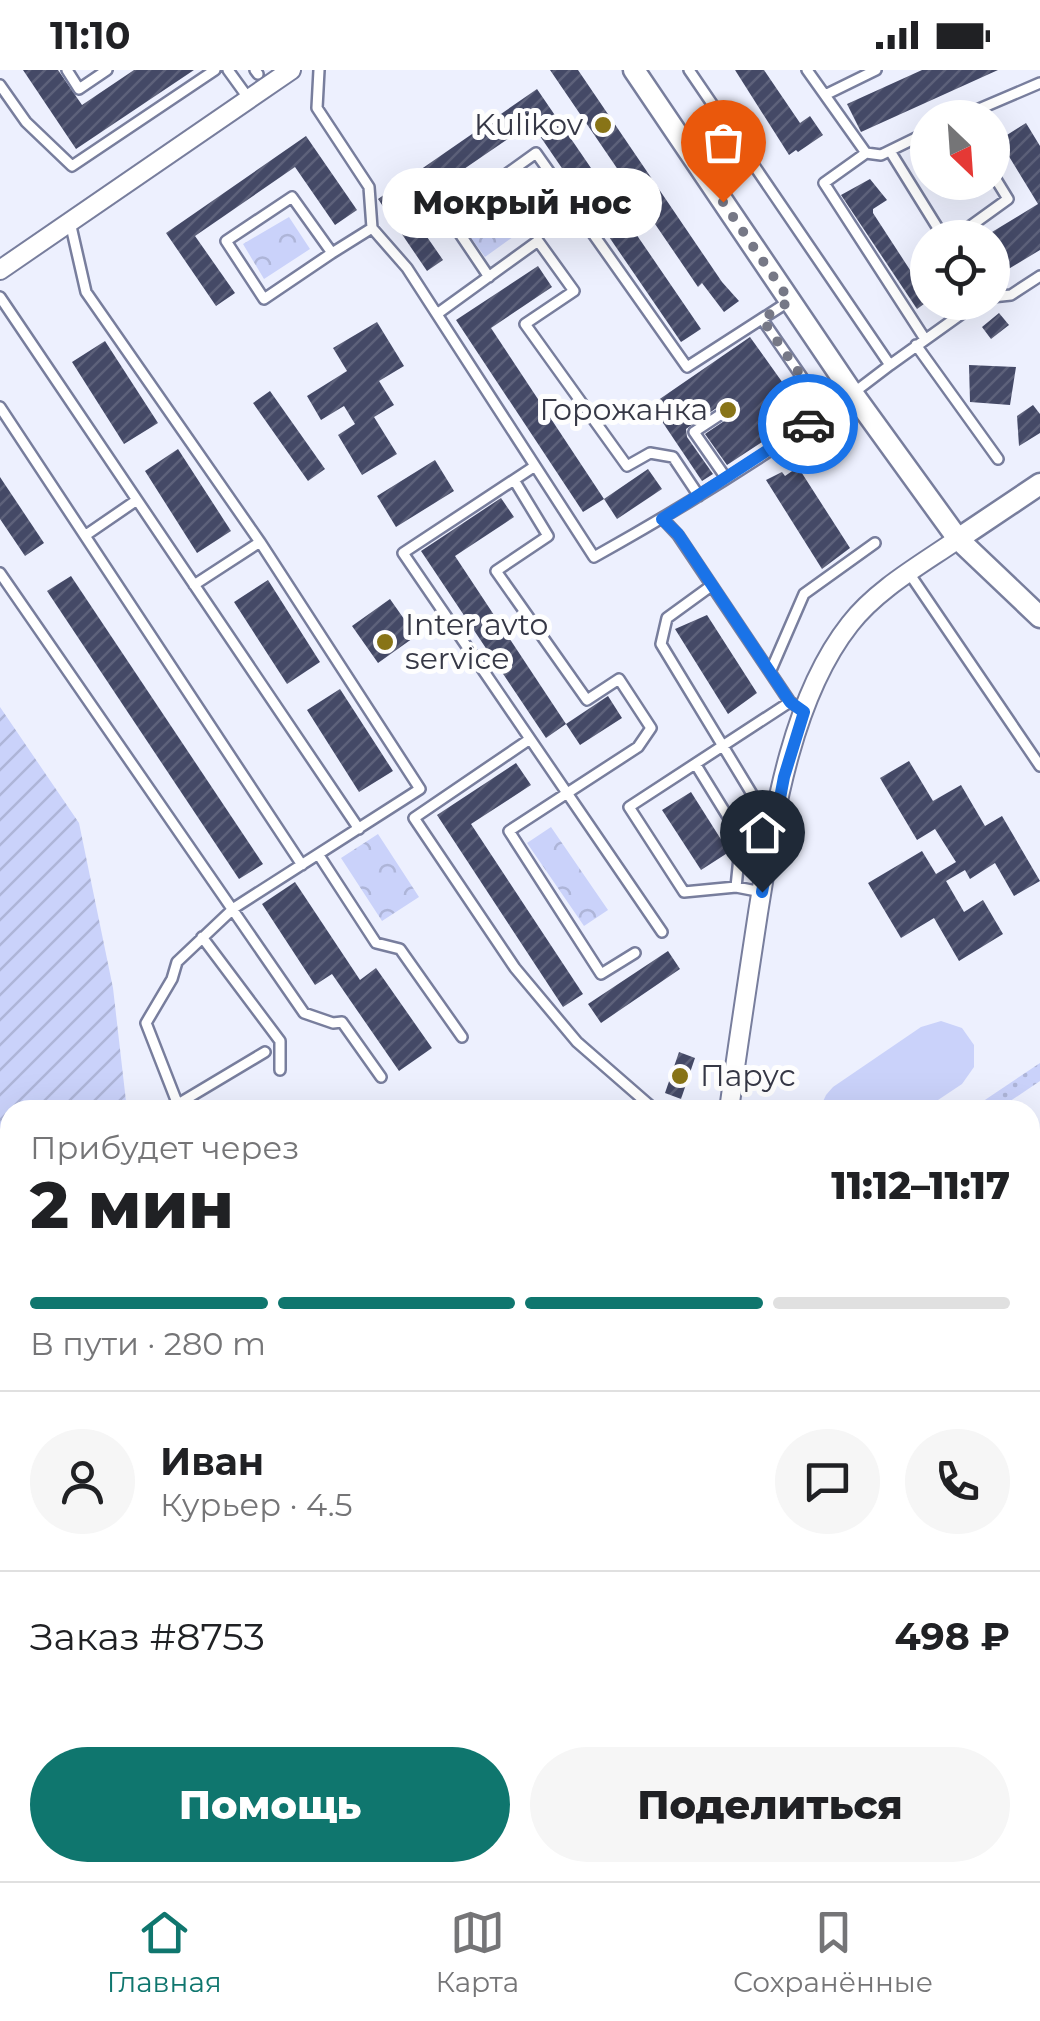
<!DOCTYPE html>
<html lang="ru">
<meta charset="utf-8">
<style>
body{margin:0;font-family:Montserrat,sans-serif;background:#f6f6f6;color:#202124;height:100vh;display:flex;flex-direction:column;font-size:38px;white-space:nowrap}
*{box-sizing:border-box;margin:0}
p{font-size:32px;color:#757577}
.icon{flex:none;width:55px;height:55px;fill:none;stroke:currentColor;stroke-width:2;stroke-linecap:round;stroke-linejoin:round}
.map{position:relative;flex:1;overflow:hidden}
.panel{position:absolute;left:0px;top:1030px;width:1040px;height:782px;display:flex;flex-direction:column;background:#fff;border-radius:30px 30px 0 0;box-shadow:0 10px 40px #0002}
.panel>*{flex:none}
.needle{width:65px;rotate:155deg}
.tools{position:absolute;left:910px;top:30px;display:grid;gap:20px}
.tools a{display:grid;place-items:center;width:100px;height:100px;border-radius:50%;background:#fff;box-shadow:0 10px 40px #0002;font-size:50px}
.pin{position:absolute;display:grid;place-items:center;width:85px;height:85px;color:#fff;margin:-102px -42px;border-radius:50% 50% 50% 0;rotate:-45deg;box-shadow:0 0 10px #0007}
.pin .icon{rotate:45deg}
.courier{position:absolute;display:grid;place-items:center;width:100px;height:100px;margin:-50px;border:8px solid #1a73e8;border-radius:50%;background:#fff;color:#222;box-shadow:0 2px 12px #0007}
.bubble{position:absolute;height:70px;border-radius:35px;background:#fff;box-shadow:0 10px 40px #0002;font-size:32px;font-weight:800;line-height:70px;text-align:center}
.summary em{font-style:normal;font-weight:800}
.summary div{display:flex;flex-direction:column-reverse}
.summary{display:flex;align-items:center;justify-content:space-between;height:170px;padding:0 30px}
h1{font-size:65px;font-weight:800;line-height:75px}
.bar{display:grid;grid-template-columns:repeat(4,1fr);gap:15px 10px;align-content:center;height:120px;padding:0 30px}
.bar i{height:12px;border-radius:8px;background:#e0e0e0}
.bar .selected{background:#0f766e}
.bar p{grid-column:span 4}
.line{display:flex;align-items:center;gap:25px;padding:0 30px;border-top:2px solid #e0e0e0}
.line div{flex:1}
.round{display:grid;place-items:center;flex:none;width:105px;height:105px;border-radius:52px;background:#f6f6f6}
.button{display:flex;gap:20px;margin-top:auto;padding:20px 30px}
.button a{flex:1;height:115px;border-radius:60px;background:#0f766e;color:#fff;font-size:40px;font-weight:800;line-height:115px;text-align:center}
.button a+a{background:#f6f6f6;color:#202124}
.status{display:flex;justify-content:space-between;align-items:center;height:70px;padding:0 50px;background:#fff;direction:ltr}
.status svg{height:28px;fill:currentColor}
.tab-bar{display:flex;justify-content:space-around;align-items:center;height:140px;border-top:2px solid #e0e0e0;background:#fff;font-size:28px;color:#757577}
.tab-bar a{display:grid;justify-items:center;gap:5px}
.tab-bar .selected{color:#0f766e}
.map>svg:first-child{display:block}
</style>
<div class="status"><b>11:10</b><svg viewBox="0 0 49 12"><path d="M0 12V9h3v3zM5 12V6h3v6zM10 12V3h3v9zM15 12V0h3v12zM26 1h20v11H26zM47 4h2v5h-2z"/></svg></div>
<div class="map">
<svg width="1040" height="1811" viewBox="0 0 1040 1811">
<defs>
<pattern id="grass-dots" width="8" height="8" patternUnits="userSpaceOnUse" patternTransform="scale(2.5)"><rect width="8" height="8" fill="#cad2fa"/><path d="M2 2h.1M6 6h.1" fill="none" stroke="#aeb5d8" stroke-width="1.8" stroke-linecap="round"/></pattern>
<pattern id="park-crowns" width="20" height="18" patternUnits="userSpaceOnUse" patternTransform="scale(2.5)"><rect width="20" height="18" fill="#cad2fa"/><path d="M2 6a3 3 0 1 1 6 0M12 15a3 3 0 1 1 6 0" fill="none" stroke="#aeb5d8"/></pattern>
<pattern id="garden-furrows" width="10" height="10" patternUnits="userSpaceOnUse" patternTransform="scale(2.5)"><rect width="10" height="10" fill="#cad2fa"/><path d="M-1 1l2-2M0 10L10 0M9 11l2-2" fill="none" stroke="#aeb5d8"/></pattern>
<pattern id="building-hatch" width="6" height="6" patternUnits="userSpaceOnUse" patternTransform="scale(2.5)"><rect width="6" height="6" fill="#444966"/><path d="M-1 1l2-2M0 6l6-6M5 7l2-2" fill="none" stroke="#5d617a"/></pattern>
</defs>
<rect width="100%" height="100%" fill="#edf0fe"/>
<path fill="url(#grass-dots)" d="M1040,993V1011L997,1040H970Z
M1030,1366L1040,1367L1039,1488L1030,1487Z"/>
<path fill="url(#park-crowns)" d="M510,122L531,154L485,187L459,151Z
M289,147L310,179L264,209L243,174Z
M551,757L608,840L584,856L527,773Z
M378,764L419,827L382,851L341,788Z"/>
<path fill="url(#garden-furrows)" d="M0,637L79,753L113,918L127,1040H10V1802L117,1803L118,1811H0Z"/>
<path fill="#cad2fa" d="M941,951L962,958L974,975V997L962,1014L923,1040H819L826,1025L833,1017L921,957Z"/>
<g fill="none" stroke-linecap="round" stroke-linejoin="round">
<path stroke="#7a84c0" stroke-width="4" d="M1030,1316L1040,1312"/>
</g>
<path fill="url(#building-hatch)" d="M23,0H58L82,35L134,0H194L76,79Z
M550,0H578L722,212L739,231L724,242L702,213L698,217Z
M735,0H764L800,53L810,46L823,65L798,82L796,80L789,85Z
M922,0H998L861,62L847,34Z
M537,19L701,259L681,272L531,53L407,138L443,190L427,201L378,129Z
M1026,53L1040,76V180L992,209V162L1038,134L999,70Z
M306,66L357,140L335,155L295,97L195,166L235,223L216,236L166,163Z
M870,109L887,130L873,139V143L912,203L928,195V231L917,239L841,125Z
M538,196L552,217L491,258L604,429L583,442L456,250Z
M999,243L1009,255L991,269L982,257Z
M377,252L404,296L379,311L394,335L374,347L397,384L362,405L338,365L355,354L344,336L321,350L307,326L347,301L333,278Z
M750,267L805,344L727,395L705,364L739,341L738,332L728,330L686,359L687,367L713,404L702,411L651,335Z
M105,271L158,353L124,374L72,292Z
M969,295L1016,297L1010,335L970,332Z
M270,321L325,399L308,411L253,333Z
M1033,335L1040,344V363L1019,376L1017,346Z
M178,379L231,461L197,483L145,401Z
M435,390L454,421L396,457L377,426Z
M798,397L850,478L822,499L766,410L782,402L785,406Z
M648,399L662,419L617,449L604,429Z
M0,407L44,473L25,486L0,449Z
M501,428L514,447L455,486L566,654L546,668L421,481Z
M71,506L263,794L239,809L47,521Z
M268,510L320,592L287,614L234,532Z
M390,529L416,566L378,593L352,556Z
M707,545L757,623L728,644L675,559Z
M340,619L393,701L359,722L307,640Z
M608,626L622,648L580,675L566,654Z
M909,691L933,731L961,715L985,756L1002,746L1040,811L1014,826L995,793L970,809L965,800L946,811L964,842L983,830L1003,864L959,891L934,848L901,868L868,813L922,781L936,804L956,792L935,759L917,770L880,708Z
M516,693L531,715L471,754L583,924L563,937L437,745Z
M691,722L729,782L701,800L662,740Z
M295,812L360,910L376,898L432,978L399,1001L332,904L315,915L262,834Z
M668,881L680,899L601,953L588,934Z
M679,982L695,988L681,1029L665,1023Z"/>
<g fill="none" stroke-linecap="round" stroke-linejoin="round">
<defs>
<path id="service" d="M67,0L79,19L107,0
M228,0L249,29
M255,0L258,4
M319,0L317,38L369,117L372,158L407,198L594,487C696,430 798,367 890,295L689,0
M807,0L866,83
M0,15L26,52L72,96L215,0
M825,25L876,0
M958,48L1040,13
M890,81L944,168
M70,152L86,222L260,472L420,719L234,838L177,892L172,909L146,953L178,1035
M954,168L1008,129L992,103
M332,183L264,229L226,171L292,127L332,183L372,158
M489,207L448,146L536,83L687,297L788,232
M0,227L359,759
M992,227L1011,225L1040,206
M437,244L538,171L574,221L525,254L627,396L650,383L673,387L699,426
M762,249L826,342
M925,269L824,113L866,83L881,85L928,62
M916,275L998,389
M890,295L978,232
M0,337L302,795
M535,396L403,483L662,862
M726,408L694,362L732,337
M514,410L548,466L496,501L587,630L619,609L651,658L638,677L509,761L601,904L635,883
M663,449L678,465L790,632L805,641
M86,465L137,430
M0,503L304,943L333,953L342,952L381,1007
M909,503L1040,696
M194,515L260,472
M711,516L667,548L661,574L752,724
M771,600L804,524L875,473
M530,669L414,748L515,898L577,972L655,1040
M696,695L741,768L736,817
M320,787L376,873L400,879L462,967
M762,822L736,817L684,822L629,737L790,632
M202,867L280,971V1000
M136,1037V1040
M168,1040L265,982
M1030,1106L1040,1099
M0,1373L10,1460
M1030,1501L1040,1502
M0,1609L10,1605
M1030,1765L1040,1756
M115,1802L116,1811
M885,1802L891,1811
M978,1811L988,1802"/>
<path id="minor" d="M0,200L291,0
M729,1040C738,974 748,909 758,843C773,751 790,630 850,554C877,519 922,494 958,469
M0,1311L10,1308
M823,1802L829,1811"/>
<path id="tertiary" d="M634,0L853,324L958,469L1040,547
M958,469L1040,414"/>
</defs>
<use href="#service" stroke="#787e9d" stroke-width="14"/>
<use href="#minor" stroke="#787e9d" stroke-width="22"/>
<use href="#tertiary" stroke="#787e9d" stroke-width="25"/>
<use href="#service" stroke="#fff" stroke-width="9"/>
<use href="#minor" stroke="#fff" stroke-width="18"/>
<use href="#tertiary" stroke="#fff" stroke-width="20"/>
</g>
<g fill="none" stroke-linecap="round" stroke-linejoin="round">
<path stroke="#767886" stroke-width="10" stroke-dasharray="0 18" d="M723,132L790,231L762,249L826,342L808,354"/>
<path stroke="#1a73e8" stroke-width="12" d="M762,822L784,707L804,642L790,632L678,464L662,449L808,354"/>
</g>
<g fill="#887417" stroke="#fefefe" stroke-width="4">
<circle cx="603" cy="55" r="10"/>
<circle cx="728" cy="340" r="10"/>
<circle cx="385" cy="572" r="10"/>
<circle cx="680" cy="1006" r="10"/>
</g>
<g text-anchor="middle" stroke-width="10" stroke-linejoin="round" paint-order="stroke">
<g font-size="30" fill="#363846" stroke="#fefefe" text-anchor="end">
<text x="583" y="65">Kulikov</text>
<text x="708" y="350">Горожанка</text>
<text x="405" y="565" text-anchor="start">Inter avto<tspan x="405" dy="34">service</tspan></text>
<text x="700" y="1016" text-anchor="start">Парус</text>
</g>
</g>
</svg>
<div class="tools">
<a><svg class="needle" viewBox="-14 -14 28 28"><path d="M0-13l5 13h-10z" fill="#e53935"/><path d="M0 13l5-13h-10z" fill="#757577"/></svg></a>
<a><svg class="icon" aria-label="locate" viewBox="0 0 24 24"><circle cx="12" cy="12" r="6"/><path d="M12 2v4M12 18v4M2 12h4M18 12h4"/></svg></a>
</div>
<div class="pin" style="left:723px;top:132px;background:#ea580c"><svg class="icon" aria-label="bag" viewBox="0 0 24 24"><path d="M5 8h14l-1 12H6zM9 8a3 3 0 0 1 6 0"/></svg></div>
<div class="pin" style="left:762px;top:822px;background:#1f2937"><svg class="icon" aria-label="home" viewBox="0 0 24 24"><path d="M3 11l9-7 9 7M6 9v11h12V9"/></svg></div>
<div class="courier" style="left:808px;top:354px"><svg class="icon" aria-label="car" viewBox="0 0 24 24"><path d="M5 17H2v-5l4-1 3-4h7l3 4 3 1v5h-3M9 17h6M6 11h13"/><circle cx="7" cy="17" r="2"/><circle cx="17" cy="17" r="2"/></svg></div>
<div class="bubble" style="left:382px;top:98px;width:280px">Мокрый нос</div>
<section class="panel">
<div class="summary"><div><h1>2 мин</h1><p>Прибудет через</p></div><em>11:12–11:17</em></div>
<div class="bar"><i class="selected"></i><i class="selected"></i><i class="selected"></i><i></i><p>В пути · 280 m</p></div>
<div class="line" style="height:180px"><a class="round"><svg class="icon" aria-label="person" viewBox="0 0 24 24"><circle cx="12" cy="8" r="4"/><path d="M4 21q1-7 8-7t8 7"/></svg></a><div><b>Иван</b><p>Курьер · 4.5</p></div><a class="round"><svg class="icon" aria-label="chat" viewBox="0 0 24 24"><path d="M4 5h16v11H9l-5 4z"/></svg></a><a class="round"><svg class="icon" aria-label="phone" viewBox="0 0 24 24"><path d="M5 4h4l2 5-3 2q2 4 5 5l2-3 5 2v4C11 20 4 13 5 4z"/></svg></a></div>
<div class="line" style="height:130px"><div>Заказ #8753</div><b>498 ₽</b></div>
<div class="button"><a>Помощь</a><a>Поделиться</a></div>
</section>
</div>
<nav class="tab-bar">
<a class="selected"><svg class="icon" aria-label="home" viewBox="0 0 24 24"><path d="M3 11l9-7 9 7M6 9v11h12V9"/></svg>Главная</a>
<a><svg class="icon" aria-label="map" viewBox="0 0 24 24"><path d="M3 6l6-2 6 2 6-2v14l-6 2-6-2-6 2zM9 4v14M15 6v14"/></svg>Карта</a>
<a><svg class="icon" aria-label="saved" viewBox="0 0 24 24"><path d="M7 4h10v16l-5-4-5 4z"/></svg>Сохранённые</a>
</nav>
